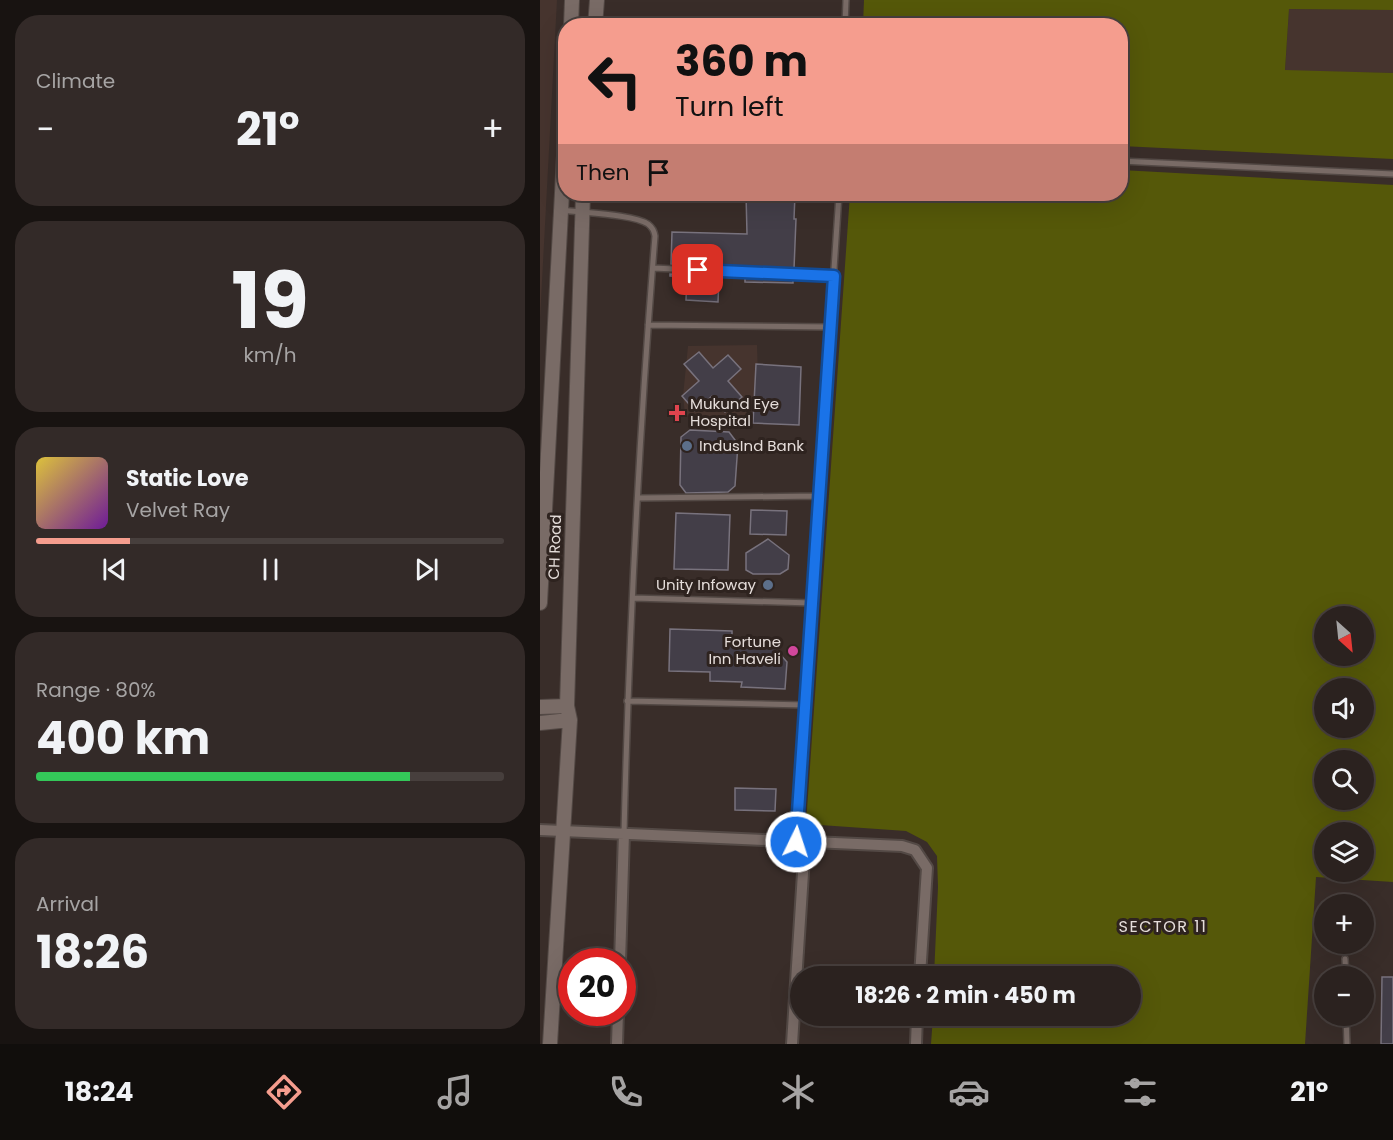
<!DOCTYPE html>
<html lang="en">
<head>
<meta charset="utf-8">
<style>
	:root { --surface:#2b221f; --page:#332a28; --text:#f1f3f6; --muted:#a6a4a4; --line:#473f3d; --accent:#f59d8e }
	body { margin:0; font-family:Poppins,sans-serif; background:var(--page); color:var(--text); height:100vh; display:flex; flex-direction:column; font-size:22px; white-space:nowrap }
	* { box-sizing:border-box; margin:0 }
	p { font-size:20px; color:var(--muted) }
	.icon { flex:none; width:33px; height:33px; fill:none; stroke:currentColor; stroke-width:2; stroke-linecap:round; stroke-linejoin:round }
	.map { position:relative; flex:1; overflow:hidden }
	.panel { display:flex; flex-direction:column; gap:15px; padding:15px; background:#181311; width:540px }
	.panel>* { flex:none }
	.top-card { position:absolute; left:18px; top:18px; width:570px; height:183px; border-radius:24px; box-shadow:0 6px 24px #0002,0 0 0 2px var(--line); background:#f59d8e; color:#111; overflow:hidden }
	.needle { width:39px; rotate:153deg }
	.controls { position:absolute; left:774px; top:606px; display:grid; gap:12px }
	.controls a { display:grid; place-items:center; width:60px; height:60px; border-radius:50%; background:var(--surface); box-shadow:0 6px 24px #0002,0 0 0 2px var(--line); font-size:30px }
	.speed { position:absolute; left:18px; top:948px; display:flex; gap:12px; font-size:30px; font-weight:700; text-align:center }
	.speed>* { display:grid; place-content:center; width:78px; height:78px; border-radius:50%; background:var(--surface); box-shadow:0 6px 24px #0002,0 0 0 2px var(--line); line-height:1 }
	.speed .limit { border:9px solid #d22; background:#fff; color:#111 }
	.pin { position:absolute; display:grid; place-items:center; width:51px; height:51px; color:#fff; margin:-26px; border-radius:12px; box-shadow:0 3px 9px #0006 }
	.me { position:absolute; width:66px; margin:-33px; rotate:4deg; stroke-linejoin:round; filter:drop-shadow(0 0 4px #0008) }
	.turn { display:flex; align-items:center; gap:21px; height:126px; padding:0 18px; font-size:27px }
	.turn .icon { width:78px; height:78px; stroke-width:2.5 }
	.turn b { display:block; font-size:42px; line-height:51px }
	.then { display:flex; align-items:center; height:57px; padding:0 18px; background:#0003; gap:12px; font-size:22px }
	.big { font-size:45px; font-weight:700; line-height:1.1 }
	.panel .card { flex:1; display:flex; flex-direction:column; justify-content:center; gap:9px; min-width:0; padding:0 21px; border-radius:24px; background:var(--page) }
	.panel .dial { align-items:center; gap:0 }
	.dial b { font-size:78px; line-height:1 }
	.song { display:flex; align-items:center; gap:18px }
	.cover { width:72px; height:72px; border-radius:9px; background:linear-gradient(135deg,hsl(50 70% 55%),hsl(280 70% 35%)) }
	.played { height:6px; border-radius:3px; background:linear-gradient(90deg,var(--accent) 20%,var(--line) 20%) }
	.keys { display:flex; justify-content:space-around; direction:ltr }
	.heat { display:flex; justify-content:space-between; align-items:center; font-size:33px; direction:ltr }
	.charge { height:9px; border-radius:4px; background:linear-gradient(90deg,#34c759 80%,var(--line) 0) }
	.trip { position:absolute; left:250px; top:966px; width:351px; height:60px; border-radius:30px; background:var(--surface); box-shadow:0 6px 24px #0002,0 0 0 2px var(--line); font-weight:700; line-height:60px; text-align:center }
	.tabs { display:flex; height:96px; justify-content:space-around; align-items:center; background:#110e0c; color:var(--muted) }
	.tabs .icon { width:42px; height:42px }
	.tabs .active { color:var(--accent) }
	.tabs b { font-size:27px; color:var(--text) }
	main { display:flex; flex:1; min-height:0 }
	.map>svg:first-child { display:block }
	.built { fill:#46342e }
	.green { fill:#555809; fill-rule:evenodd }
	.building { fill:#433e48; stroke:#78727d; stroke-width:1.5 }
	.lines { fill:none; stroke-linecap:round; stroke-linejoin:round }
	.service-casing { stroke:#534945; stroke-width:8 }
	.minor-casing { stroke:#534945; stroke-width:14 }
	.tertiary-casing { stroke:#534945; stroke-width:16 }
	.service { stroke:#796b66; stroke-width:5 }
	.minor { stroke:#796b66; stroke-width:10 }
	.tertiary { stroke:#796b66; stroke-width:14 }
	.route-casing { stroke:#114b97; stroke-width:15 }
	.route { stroke:#1a73e8; stroke-width:10 }
	.health-dot { fill:#e0444e; stroke:#2e231f; stroke-width:2 }
	.service-dot { fill:#5c6f8a; stroke:#2e231f; stroke-width:2 }
	.hotel-dot { fill:#d1479c; stroke:#2e231f; stroke-width:2 }
	.labels { text-anchor:middle; stroke-width:6; stroke-linejoin:round; paint-order:stroke }
	.poi-label { font-size:15px; fill:#e5ddda; stroke:#2e231f; text-anchor:start }
	.street-label { font-size:15px; fill:#e5ddda; stroke:#2e231f }
	.neighbourhood-label { font-size:16px; letter-spacing:1.5px; fill:#e5ddda; stroke:#2e231f }
</style>
</head>
<body>
<main>
<section class="panel">
<div class="card"><p>Climate</p>
<div class="heat"><a>−</a><b class="big">21°</b><a>+</a></div>
</div>
<div class="card dial"><b>19</b><p>km/h</p></div>
<div class="card">
<div class="song"><i class="cover"></i><div><b>Static Love</b><p>Velvet Ray</p></div></div>
<div class="played"></div>
<div class="keys"><svg class="icon" aria-label="previous" viewBox="0 0 24 24"><path d="M18 5L8 12l10 7zM5 5v14"/></svg><svg class="icon" aria-label="pause" viewBox="0 0 24 24"><path d="M8 5v14M16 5v14"/></svg><svg class="icon" aria-label="next" viewBox="0 0 24 24"><path d="M6 5l10 7-10 7zM19 5v14"/></svg></div>
</div>
<div class="card"><p>Range · 80%</p><b class="big">400 km</b><div class="charge"></div></div>
<div class="card"><p>Arrival</p><b class="big">18:26</b></div>
</section>
<div class="map">
<svg width="853" height="1044" viewBox="0 0 853 1044">
	<rect width="100%" height="100%" fill="#392d29"/>
	<path class="built" d="M0 0H17L0 319Z
		M749 9 853 10V73L745 71Z
		M217 345 218 378 214 397 209 411 196 424 166 427 145 414 143 396 148 346Z"/>
	<path class="green" d="M324 0H853V10L749 9 745 70 853 73V159L581 146 580 26 323 25Z
		M581 170 853 185V882L776 877 765 1044H391L393 1016H591V976H394L398 887 397 856 387 842 366 831 266 824 310 194H580ZM784 616H824V656H784ZM784 688H824V728H784ZM784 760H824V800H784ZM784 832H824V872H784Z"/>
	<path class="building" d="M206 194H255L254 219H256L254 269 131 264 132 232 207 234Z
		M130 274 253 279V283L205 282V278L179 277 178 302 146 300 147 276H130Z
		M159 352 173 368 188 355 201 369 188 381 202 397 185 412 172 396 155 411 142 396 159 381 144 364Z
		M216 364 261 367 259 425 213 423Z
		M150 430 189 432 198 444 195 486 188 492 146 493 140 485 141 437Z
		M211 510 247 511 246 535 210 534Z
		M136 513 190 515 188 570 134 569Z
		M228 539 249 555 248 569 240 574H213L206 570V553Z
		M130 629 192 631V642L231 644 247 662 245 689 201 687 202 682 170 681V672L129 671Z
		M195 788 236 789 235 811 195 810Z
		M842 977H853V1044H841Z"/>
	<g class="lines">
		<g class="service-casing">
			<path id="service" d="M305 26 306 0
				M580 161 853 174
				M22 210C42 213 93 214 108 224 113 228 114 231 115 236 99 435 89 634 84 833
				M113 268 294 276
				M108 325 291 327
				M99 498 279 496
				M93 598 272 603
				M87 701 265 705
				M256 841 299 194
				M805 959 806 976
				M806 1016 807 1044"/>
		</g>
		<g class="minor-casing">
			<path id="minor" d="M0 830 362 846 375 850 387 868 380 976
				M80 962 84 833
				M77 1044 78 1012
				M252 1044 265 842
				M376 1044 377 1016"/>
		</g>
		<g class="tertiary-casing">
			<path id="tertiary" d="M31 26 32 0
				M55 26 57 0
				M0 603 26 118
				M0 707 27 706
				M0 723 30 720
				M10 1044 30 720 27 706 43 194"/>
		</g>
		<use href="#service" class="service"/>
		<use href="#minor" class="minor"/>
		<use href="#tertiary" class="tertiary"/>
	</g>
	<g class="lines">
		<g class="route-casing">
			<path id="route" d="M158 270 294 276 256 842"/>
		</g>
		<use href="#route" class="route"/>
	</g>
	<path class="health-dot" d="M134 404h6v6h6v6h-6v6h-6v-6h-6v-6h6z"/>
	<g class="service-dot">
		<circle cx="147" cy="446" r="6"/>
		<circle cx="228" cy="585" r="6"/>
	</g>
	<circle class="hotel-dot" cx="253" cy="651" r="6"/>
	<g class="labels">
		<g class="poi-label">
			<text x="150" y="409">Mukund Eye<tspan x="150" dy="17">Hospital</tspan></text>
			<text x="159" y="451">IndusInd Bank</text>
			<text x="216" y="590" text-anchor="end">Unity Infoway</text>
			<text x="241" y="647" text-anchor="end">Fortune<tspan x="241" dy="17">Inn Haveli</tspan></text>
		</g>
		<g class="street-label">
			<text transform="translate(15 547) rotate(-88)" y="5">CH Road</text>
		</g>
		<g class="neighbourhood-label">
			<text x="623" y="932">SECTOR 11</text>
		</g>
	</g>
</svg>
<div class="controls">
<a><svg class="needle" viewBox="-14 -14 28 28"><path d="M0-13l5 13h-10z" fill="#e53935"/><path d="M0 13l5-13h-10z" fill="#a6a4a4"/></svg></a>
<a><svg class="icon" aria-label="sound" viewBox="0 0 24 24"><path d="M4 9h4l5-4v14l-5-4H4zM17 9q2 3 0 6"/></svg></a>
<a><svg class="icon" aria-label="search" viewBox="0 0 24 24"><circle cx="10" cy="10" r="6"/><path d="M15 15l6 6"/></svg></a>
<a><svg class="icon" aria-label="layers" viewBox="0 0 24 24"><path d="M12 4l9 5-9 5-9-5zM3 14l9 5 9-5"/></svg></a>
<a>+</a>
<a>−</a>
</div>
<div class="speed"><div class="limit">20</div></div>
<div class="pin" style="left:158px;top:270px;background:#d93025"><svg class="icon" aria-label="arrive" viewBox="0 0 24 24"><path d="M6 21V4h12l-3 4 3 4H6"/></svg></div>
<svg class="me" style="left:256px;top:842px" viewBox="-20 -20 40 40"><circle r="17" fill="#1a73e8" stroke="#fff" stroke-width="3"/><path d="M0-11L8 9 0 5-8 9z" fill="#fff"/></svg>
<div class="trip">18:26 · 2 min · 450 m</div>
<div class="top-card">
<div class="turn"><svg class="icon" aria-label="left" viewBox="0 0 24 24"><path d="M17 20v-9H6M10 6l-5 5 5 5"/></svg><div><b>360 m</b>Turn left</div></div>
<div class="then">Then<svg class="icon" aria-label="arrive" viewBox="0 0 24 24"><path d="M6 21V4h12l-3 4 3 4H6"/></svg></div>
</div>
</div>
</main>
<nav class="tabs">
<b>18:24</b>
<svg class="icon active" aria-label="directions" viewBox="0 0 24 24"><path d="M12 3l9 9-9 9-9-9zM9 14v-3h6M13 9l2 2-2 2"/></svg>
<svg class="icon" aria-label="music" viewBox="0 0 24 24"><path d="M9 18V5l10-2v13"/><circle cx="6" cy="18" r="3"/><circle cx="16" cy="16" r="3"/></svg>
<svg class="icon" aria-label="phone" viewBox="0 0 24 24"><path d="M5 4h4l2 5-3 2q2 4 5 5l2-3 5 2v4C11 20 4 13 5 4z"/></svg>
<svg class="icon" aria-label="climate" viewBox="0 0 24 24"><path d="M12 3v18M4 7l16 10M4 17L20 7"/></svg>
<svg class="icon" aria-label="car" viewBox="0 0 24 24"><path d="M5 17H2v-5l4-1 3-4h7l3 4 3 1v5h-3M9 17h6M6 11h13"/><circle cx="7" cy="17" r="2"/><circle cx="17" cy="17" r="2"/></svg>
<svg class="icon" aria-label="filters" viewBox="0 0 24 24"><path d="M4 7h16M4 17h16"/><circle cx="9" cy="7" r="2"/><circle cx="15" cy="17" r="2"/></svg>
<b>21°</b>
</nav>
</body>
</html>
